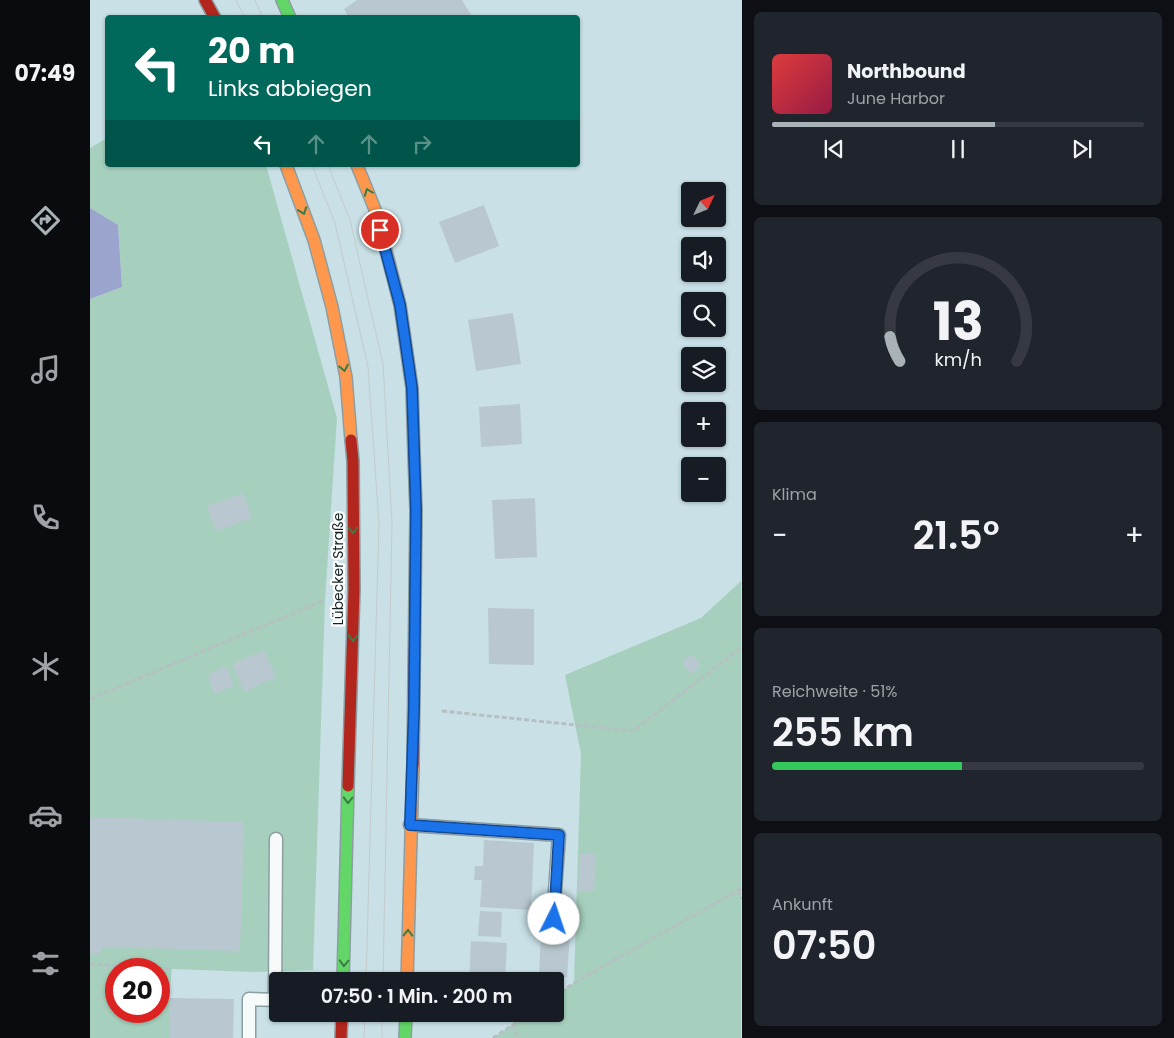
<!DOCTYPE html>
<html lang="de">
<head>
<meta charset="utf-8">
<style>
	:root { --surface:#171b24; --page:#20242c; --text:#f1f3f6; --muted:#9ea1a6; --line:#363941; --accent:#a9b3b7 }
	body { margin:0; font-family:Poppins,sans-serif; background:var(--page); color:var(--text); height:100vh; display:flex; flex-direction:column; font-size:19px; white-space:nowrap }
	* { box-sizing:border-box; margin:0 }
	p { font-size:16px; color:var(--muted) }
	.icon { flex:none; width:28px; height:28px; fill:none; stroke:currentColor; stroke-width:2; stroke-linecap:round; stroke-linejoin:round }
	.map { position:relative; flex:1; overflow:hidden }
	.drawer { display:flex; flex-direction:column; gap:12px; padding:12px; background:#0d0f14; width:432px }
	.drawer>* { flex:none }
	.top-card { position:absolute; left:15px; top:15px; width:475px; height:152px; border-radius:5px; box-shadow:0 1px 4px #0004; background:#00695c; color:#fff; overflow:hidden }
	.needle { width:32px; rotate:47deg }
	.tools { position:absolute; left:591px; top:182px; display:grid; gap:10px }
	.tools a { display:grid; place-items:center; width:45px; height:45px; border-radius:5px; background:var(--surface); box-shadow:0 1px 4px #0004; font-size:25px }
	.speed { position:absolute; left:15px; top:958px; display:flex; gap:10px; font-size:25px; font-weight:700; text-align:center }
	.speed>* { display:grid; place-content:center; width:65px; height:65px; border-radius:50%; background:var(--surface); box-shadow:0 1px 4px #0004; line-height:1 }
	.speed .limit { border:8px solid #d22; background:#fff; color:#111 }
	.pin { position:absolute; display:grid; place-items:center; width:42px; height:42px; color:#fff; margin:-21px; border:2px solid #fff; border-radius:50%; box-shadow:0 1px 5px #0007 }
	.me { position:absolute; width:55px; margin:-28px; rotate:4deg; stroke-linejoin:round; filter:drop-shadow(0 0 4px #0008) }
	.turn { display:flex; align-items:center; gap:18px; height:105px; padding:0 20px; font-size:22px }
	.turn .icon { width:65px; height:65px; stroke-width:2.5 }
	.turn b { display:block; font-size:35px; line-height:42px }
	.lanes { display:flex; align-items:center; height:48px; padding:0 20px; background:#0003; justify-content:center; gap:25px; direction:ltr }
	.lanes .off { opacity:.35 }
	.big { font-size:38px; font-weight:600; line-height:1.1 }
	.drawer .tile { flex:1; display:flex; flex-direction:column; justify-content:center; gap:8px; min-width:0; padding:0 18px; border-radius:8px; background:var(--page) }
	.drawer .dial { align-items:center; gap:0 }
	.dial svg { height:130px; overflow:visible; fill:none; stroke:var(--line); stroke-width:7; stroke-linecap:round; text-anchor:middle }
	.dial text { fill:var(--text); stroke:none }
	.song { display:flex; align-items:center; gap:15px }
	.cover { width:60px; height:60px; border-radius:8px; background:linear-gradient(135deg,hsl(0 70% 55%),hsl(340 70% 35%)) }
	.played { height:5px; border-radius:2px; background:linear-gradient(90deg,var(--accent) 60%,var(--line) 60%) }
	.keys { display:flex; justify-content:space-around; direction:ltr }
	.heat { display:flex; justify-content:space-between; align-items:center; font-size:28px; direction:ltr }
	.charge { height:8px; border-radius:4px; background:linear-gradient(90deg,#34c759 51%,var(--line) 0) }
	.trip { position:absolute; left:179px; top:972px; width:295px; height:50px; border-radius:5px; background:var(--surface); box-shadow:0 1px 4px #0004; font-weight:600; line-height:50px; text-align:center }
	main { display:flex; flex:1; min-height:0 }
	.dock { display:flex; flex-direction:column; width:90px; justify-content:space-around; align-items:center; background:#090b0e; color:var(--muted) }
	.dock .icon { width:35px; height:35px }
	.dock .active { color:var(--accent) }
	.dock b { font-size:22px; color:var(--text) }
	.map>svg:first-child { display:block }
	.green { fill:#a6d0bd; fill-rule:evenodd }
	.water { fill:#9aa4cd }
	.building { fill:#b9c8d0 }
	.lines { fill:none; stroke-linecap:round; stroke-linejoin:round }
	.lane-casing { stroke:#8c9ea2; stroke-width:15 }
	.fast-casing { stroke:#8c9ea2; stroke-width:14 }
	.slow-casing { stroke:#8c9ea2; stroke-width:14 }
	.jam-casing { stroke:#8c9ea2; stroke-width:14 }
	.path { stroke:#b6bfc1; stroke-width:3; stroke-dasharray:5 2.5; stroke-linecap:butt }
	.lane { stroke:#f7fafb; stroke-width:12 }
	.fast { stroke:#63d668; stroke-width:11 }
	.slow { stroke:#ff974d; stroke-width:11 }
	.jam { stroke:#b3261e; stroke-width:11 }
	.tram { stroke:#c4cbcc; stroke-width:1 }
	.oneway { stroke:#3a7c46 }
	.route-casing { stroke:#114b97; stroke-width:12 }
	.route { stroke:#1a73e8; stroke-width:9 }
	.labels { text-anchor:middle; stroke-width:4.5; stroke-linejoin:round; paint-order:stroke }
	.street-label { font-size:14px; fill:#102125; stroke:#fff }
</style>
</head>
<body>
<main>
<nav class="dock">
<b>07:49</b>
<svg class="icon active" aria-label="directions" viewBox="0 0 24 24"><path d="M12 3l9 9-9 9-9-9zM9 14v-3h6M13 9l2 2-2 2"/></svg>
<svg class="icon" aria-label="music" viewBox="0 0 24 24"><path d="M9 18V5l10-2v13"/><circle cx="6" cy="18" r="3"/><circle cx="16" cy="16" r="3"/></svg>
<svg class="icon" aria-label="phone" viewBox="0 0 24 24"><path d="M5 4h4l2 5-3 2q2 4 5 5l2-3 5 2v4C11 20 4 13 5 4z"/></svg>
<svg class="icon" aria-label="climate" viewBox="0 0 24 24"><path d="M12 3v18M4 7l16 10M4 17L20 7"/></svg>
<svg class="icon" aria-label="car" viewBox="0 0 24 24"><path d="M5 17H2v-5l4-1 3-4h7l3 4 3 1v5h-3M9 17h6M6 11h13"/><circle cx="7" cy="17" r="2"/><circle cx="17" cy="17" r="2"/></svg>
<svg class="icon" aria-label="filters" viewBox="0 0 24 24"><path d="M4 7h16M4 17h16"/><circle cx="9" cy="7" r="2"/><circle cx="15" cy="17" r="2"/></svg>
</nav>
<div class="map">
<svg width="652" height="1038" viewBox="0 0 652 1038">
	<rect width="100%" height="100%" fill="#c8e0e6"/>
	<path class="green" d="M17 138 18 165H176L247 418 235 600 223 970 163 972 82 969 79 998V1038H0V299L32 287 28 225 0 208V148ZM26 969H69V1011H26Z
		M651 581V1038H403L439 1014H465V996L484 983 491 754 475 675 611 618Z"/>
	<path class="water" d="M0 208 28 225 32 287 0 299Z"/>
	<path class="building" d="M267 0H372L383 18H259L254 9Z
		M394 205 409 246 365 263 349 222Z
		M423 313 431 364 386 371 378 320Z
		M430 404 432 444 391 447 389 407Z
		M153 493 162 518 126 531 117 506Z
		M445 498 447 557 405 559 402 500Z
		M398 608 444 609V665L399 664Z
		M174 650 186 677 154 692 142 664Z
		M602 654 611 666 601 674 592 662Z
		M136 666 144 685 125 694 117 675Z
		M0 817 154 822 150 951 12 947 11 954 0 953Z
		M394 840 444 843 441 910 390 907 392 880H384L385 866H393Z
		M490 854H506L504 892 488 891Z
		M390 911 412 912 411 937 388 936Z
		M451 933 480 934 477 977 449 975Z
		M381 941 417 943 415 981H379Z
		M79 998 144 999 143 1038H79Z"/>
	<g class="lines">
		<g class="lane-casing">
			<path id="lane" d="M320 825 469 835 463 919
				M185 1000 186 839
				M159 1038V999L188 1000"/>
		</g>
		<g class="fast-casing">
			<path id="fast" d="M192 0 200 18
				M253 981 258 786
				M315 1038 316 1014"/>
		</g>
		<g class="slow-casing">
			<path id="slow" d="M196 165 224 240 242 307 256 377 261 440
				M267 165 286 212 310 305 322 388 324 454
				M317 981 323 766"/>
		</g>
		<g class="jam-casing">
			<path id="jam" d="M115 0 125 18
				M323 766 326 511 324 454
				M258 786 264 589 263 461 261 440
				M251 1038 252 1014"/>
		</g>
		<path class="path" d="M0 699 235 600
			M352 711 543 731 652 647
			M648 890 652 899
			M0 964 82 969
			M465 996 484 983 652 888
			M423 1025 428 1038
			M403 1038 439 1014"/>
		<use href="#lane" class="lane"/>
		<use href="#fast" class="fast"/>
		<use href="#slow" class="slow"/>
		<use href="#jam" class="jam"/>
		<path class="tram" d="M146 0 155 18
			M165 0 173 18
			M222 165 245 223 278 367 289 524 276 981
			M238 165 260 220 293 364 302 523 293 981
			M274 1038 275 1014
			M292 1038V1014"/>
	</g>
	<defs><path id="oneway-chevron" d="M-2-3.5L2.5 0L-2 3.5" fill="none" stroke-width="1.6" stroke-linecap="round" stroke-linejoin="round" transform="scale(1.25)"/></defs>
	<g class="oneway">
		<use href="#oneway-chevron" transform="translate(278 192) rotate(-111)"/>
		<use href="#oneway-chevron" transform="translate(213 211) rotate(70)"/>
		<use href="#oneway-chevron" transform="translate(254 368) rotate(79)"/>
		<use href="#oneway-chevron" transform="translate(263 530) rotate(90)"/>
		<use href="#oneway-chevron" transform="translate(263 638) rotate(92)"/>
		<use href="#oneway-chevron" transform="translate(258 800) rotate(91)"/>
		<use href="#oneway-chevron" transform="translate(318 933) rotate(-89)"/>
		<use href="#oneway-chevron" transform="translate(254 963) rotate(92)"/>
	</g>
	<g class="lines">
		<g class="route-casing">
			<path id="route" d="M290 230 310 305 322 388 326 511 324 708 320 825 469 835 464 919"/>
		</g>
		<use href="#route" class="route"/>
	</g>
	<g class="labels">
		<g class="street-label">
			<text transform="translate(248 569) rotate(-90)" y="5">Lübecker Straße</text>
		</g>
	</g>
</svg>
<div class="tools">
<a><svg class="needle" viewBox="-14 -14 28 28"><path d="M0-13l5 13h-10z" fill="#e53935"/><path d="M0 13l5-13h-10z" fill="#9ea1a6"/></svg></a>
<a><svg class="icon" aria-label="sound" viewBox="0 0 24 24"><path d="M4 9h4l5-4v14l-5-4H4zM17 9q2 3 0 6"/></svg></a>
<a><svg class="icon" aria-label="search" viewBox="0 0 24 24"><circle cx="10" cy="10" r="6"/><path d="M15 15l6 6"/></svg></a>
<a><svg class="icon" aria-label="layers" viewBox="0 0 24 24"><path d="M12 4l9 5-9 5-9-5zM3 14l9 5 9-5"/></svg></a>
<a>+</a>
<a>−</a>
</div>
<div class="speed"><div class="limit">20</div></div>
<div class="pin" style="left:290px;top:230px;background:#d93025"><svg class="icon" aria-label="arrive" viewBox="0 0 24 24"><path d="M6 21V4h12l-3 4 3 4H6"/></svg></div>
<svg class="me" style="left:464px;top:919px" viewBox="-20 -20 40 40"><circle r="19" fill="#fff"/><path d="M0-13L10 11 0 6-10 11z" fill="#1a73e8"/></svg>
<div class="trip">07:50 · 1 Min. · 200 m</div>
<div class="top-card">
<div class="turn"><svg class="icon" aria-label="left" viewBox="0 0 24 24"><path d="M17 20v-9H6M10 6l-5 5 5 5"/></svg><div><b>20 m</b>Links abbiegen</div></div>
<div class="lanes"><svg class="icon" aria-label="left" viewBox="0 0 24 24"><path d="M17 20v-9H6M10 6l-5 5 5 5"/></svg><svg class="icon off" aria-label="ahead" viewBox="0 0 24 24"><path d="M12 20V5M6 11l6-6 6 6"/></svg><svg class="icon off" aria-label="ahead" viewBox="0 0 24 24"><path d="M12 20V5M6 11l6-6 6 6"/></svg><svg class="icon off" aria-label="right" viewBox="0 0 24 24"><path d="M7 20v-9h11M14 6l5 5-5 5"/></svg></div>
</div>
</div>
<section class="drawer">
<div class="tile">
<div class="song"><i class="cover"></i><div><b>Northbound</b><p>June Harbor</p></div></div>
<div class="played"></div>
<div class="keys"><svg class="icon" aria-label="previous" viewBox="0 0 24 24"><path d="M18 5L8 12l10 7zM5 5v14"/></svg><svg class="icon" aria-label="pause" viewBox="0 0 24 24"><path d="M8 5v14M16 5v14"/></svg><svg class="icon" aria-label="next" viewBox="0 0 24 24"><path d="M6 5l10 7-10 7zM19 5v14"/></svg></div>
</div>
<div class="tile dial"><svg viewBox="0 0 100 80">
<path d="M14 69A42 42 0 1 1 86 69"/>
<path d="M14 69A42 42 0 0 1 8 54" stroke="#a9b3b7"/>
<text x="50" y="56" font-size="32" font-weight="700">13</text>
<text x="50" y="72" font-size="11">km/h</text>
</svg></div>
<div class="tile"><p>Klima</p>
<div class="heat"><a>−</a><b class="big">21.5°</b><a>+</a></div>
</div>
<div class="tile"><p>Reichweite · 51%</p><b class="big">255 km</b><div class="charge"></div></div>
<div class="tile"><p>Ankunft</p><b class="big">07:50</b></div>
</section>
</main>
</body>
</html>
